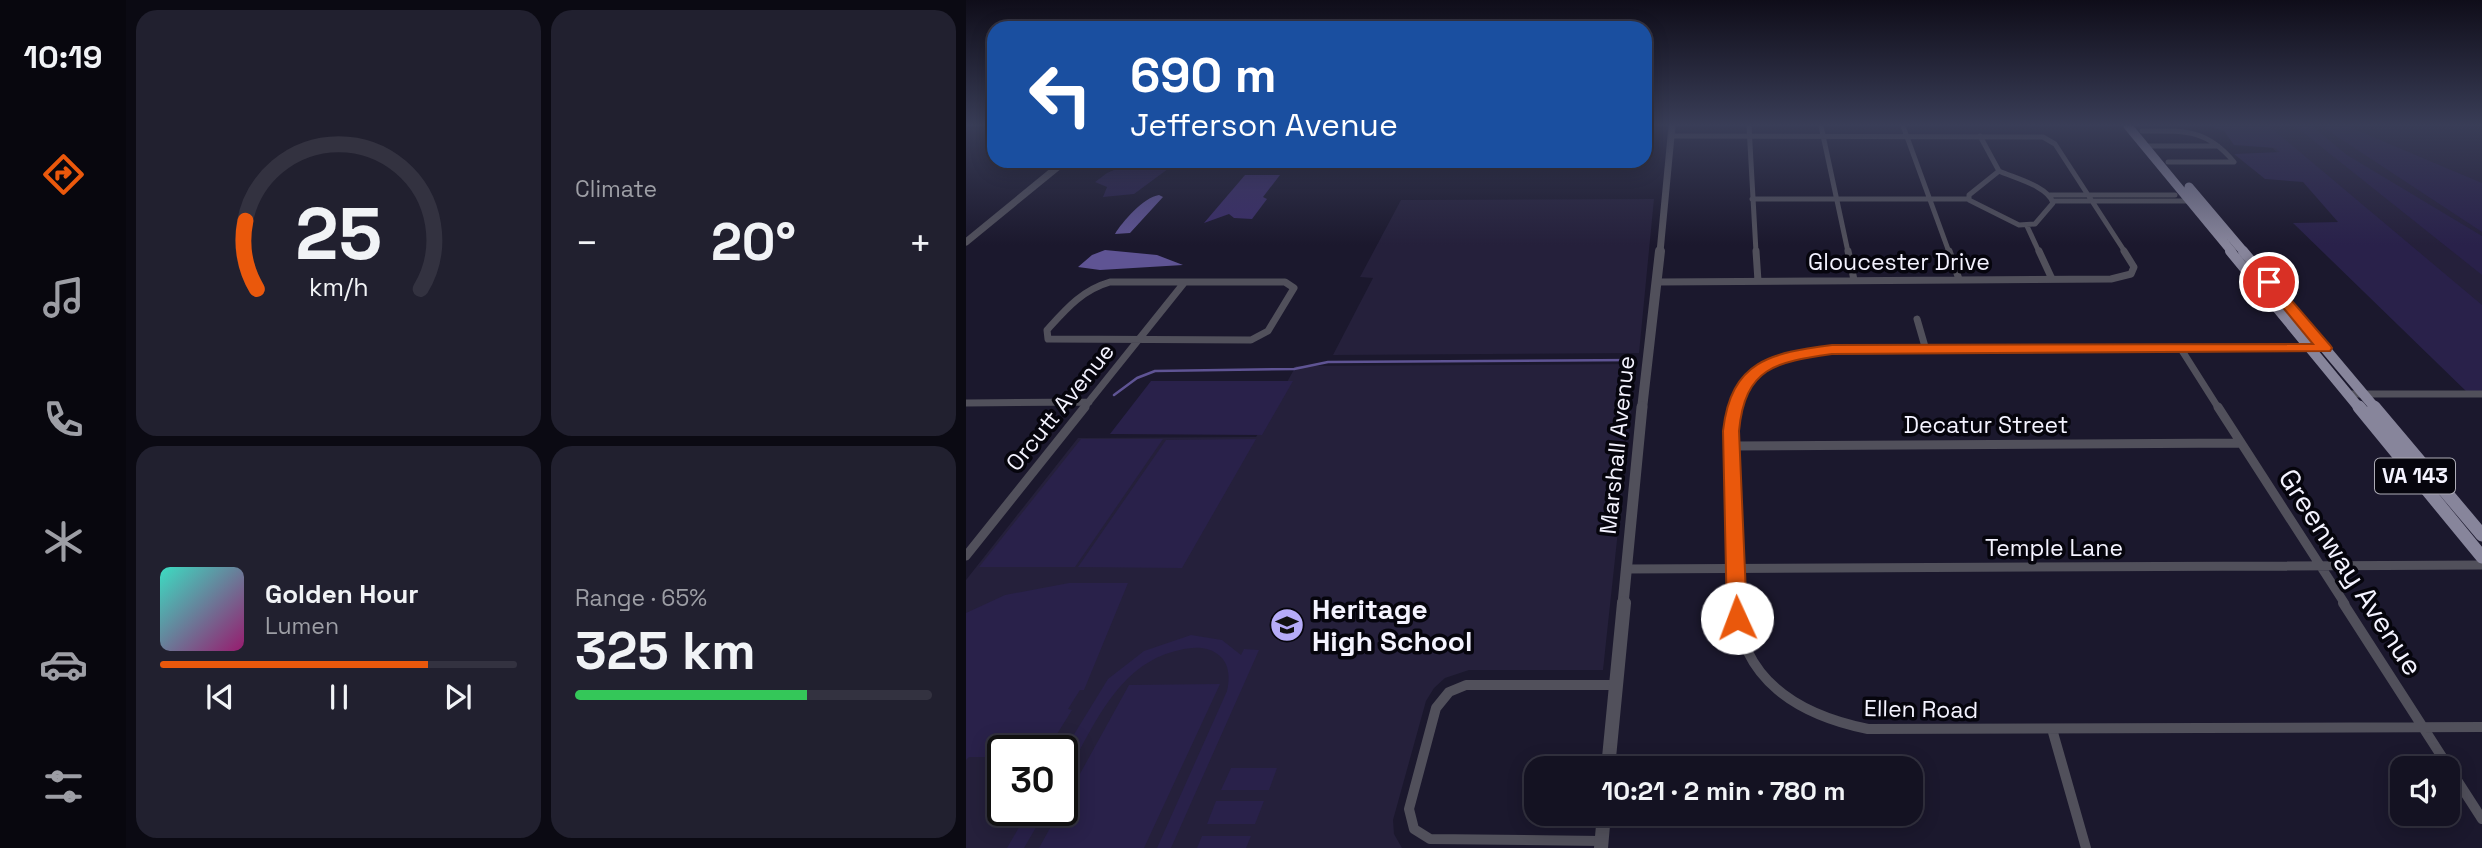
<!DOCTYPE html>
<html lang="en">
<head>
<meta charset="utf-8">
<style>
	:root { --surface:#141222; --page:#21202f; --text:#f1f3f6; --muted:#9d9ea5; --line:#333240; --accent:#ea580c }
	body { margin:0; font-family:"Space Grotesk",sans-serif; background:var(--page); color:var(--text); height:100vh; display:flex; flex-direction:column; font-size:26px; white-space:nowrap }
	* { box-sizing:border-box; margin:0 }
	p { font-size:23px; color:var(--muted) }
	.icon { flex:none; width:38px; height:38px; fill:none; stroke:currentColor; stroke-width:2; stroke-linecap:round; stroke-linejoin:round }
	.map { position:relative; flex:1; overflow:hidden }
	.panel { display:flex; flex-direction:column; gap:10px; padding:10px; background:#0b0a13; width:840px }
	.panel>* { flex:none }
	.banner { position:absolute; left:21px; top:21px; width:665px; height:147px; border-radius:21px; box-shadow:0 4px 18px #0003,0 0 0 2px var(--line); background:#1a4fa0; color:#fff; overflow:hidden }
	.fabs { position:absolute; left:1424px; top:756px; display:grid; gap:14px }
	.fabs a { display:grid; place-items:center; width:70px; height:70px; border-radius:14px; background:var(--surface); box-shadow:0 4px 18px #0003,0 0 0 2px var(--line); font-size:35px }
	.speed { position:absolute; left:21px; top:735px; display:flex; gap:14px; font-size:35px; font-weight:700; text-align:center }
	.speed>* { display:grid; place-content:center; width:91px; height:91px; border-radius:50%; background:var(--surface); box-shadow:0 4px 18px #0003,0 0 0 2px var(--line); line-height:1 }
	.speed .limit { border:4px solid #111; border-radius:10px; background:#fff; color:#111 }
	.pin { position:absolute; display:grid; place-items:center; width:60px; height:60px; color:#fff; margin:-30px; border:4px solid #fff; border-radius:50%; box-shadow:0 2px 7px #0007 }
	.me { position:absolute; width:77px; margin:-38px; rotate:358deg; stroke-linejoin:round; filter:drop-shadow(0 0 5px #0008) }
	.turn { display:flex; align-items:center; gap:24px; height:147px; padding:0 28px; font-size:32px }
	.turn .icon { width:91px; height:91px; stroke-width:2.5 }
	.turn b { display:block; font-size:49px; line-height:60px }
	.big { font-size:52px; font-weight:600; line-height:1.1 }
	.panel .widget { flex:1; display:flex; flex-direction:column; justify-content:center; gap:10px; min-width:0; padding:0 24px; border-radius:21px; background:var(--page) }
	.panel .dial { align-items:center; gap:0 }
	.dial svg { height:182px; overflow:visible; fill:none; stroke:var(--line); stroke-width:7; stroke-linecap:round; text-anchor:middle }
	.dial text { fill:var(--text); stroke:none }
	.song { display:flex; align-items:center; gap:21px }
	.cover { width:84px; height:84px; border-radius:10px; background:linear-gradient(135deg,hsl(170 70% 55%),hsl(320 70% 35%)) }
	.played { height:7px; border-radius:4px; background:linear-gradient(90deg,var(--accent) 75%,var(--line) 75%) }
	.keys { display:flex; justify-content:space-around; direction:ltr }
	.heat { display:flex; justify-content:space-between; align-items:center; font-size:38px; direction:ltr }
	.charge { height:10px; border-radius:5px; background:linear-gradient(90deg,#34c759 65%,var(--line) 0) }
	.panel .tiles { flex:1; display:grid; gap:10px; grid-template-columns:repeat(2,1fr) }
	.trip { position:absolute; left:558px; top:756px; width:399px; height:70px; border-radius:21px; background:var(--surface); box-shadow:0 4px 18px #0003,0 0 0 2px var(--line); font-weight:600; line-height:70px; text-align:center }
	main { display:flex; flex:1; min-height:0 }
	.menu { display:flex; flex-direction:column; width:126px; justify-content:space-around; align-items:center; background:#08070e; color:var(--muted) }
	.menu .icon { width:49px; height:49px }
	.menu .selected { color:var(--accent) }
	.menu b { font-size:32px; color:var(--text) }
	.map>svg:first-child { display:block }
	.built { fill:#25203b; fill-rule:evenodd }
	.green { fill:#29214a }
	.water { fill:#5f5494 }
	.lines { fill:none; stroke-linecap:round; stroke-linejoin:round }
	.stream { stroke:#5f5494; stroke-width:2.5 }
	.building { fill:#3b2d6a }
	.minor-far3 { stroke:#51505b; stroke-width:5 }
	.minor-far2 { stroke:#51505b; stroke-width:7 }
	.minor-far1 { stroke:#51505b; stroke-width:9 }
	.minor { stroke:#51505b; stroke-width:10 }
	.tertiary-far3 { stroke:#51505b; stroke-width:7 }
	.tertiary-far2 { stroke:#51505b; stroke-width:10 }
	.tertiary-far1 { stroke:#51505b; stroke-width:11 }
	.tertiary { stroke:#51505b; stroke-width:14 }
	.primary-far2 { stroke:#87859b; stroke-width:9 }
	.primary-far1 { stroke:#87859b; stroke-width:10 }
	.primary { stroke:#87859b; stroke-width:13 }
	.route { fill:#ea580c; stroke:#983908; stroke-width:2 }
	.labels { text-anchor:middle; stroke-width:7; stroke-linejoin:round; paint-order:stroke }
	.shield { fill:#06050d; stroke:#adacb6; stroke-width:2 }
	.shield-label { font-size:21px; font-weight:bold; fill:#f4f3ff }
	.street-label { font-size:23px; fill:#f4f3ff; stroke:#06050d }
	.near-street-label { font-size:28px; fill:#f4f3ff; stroke:#06050d }
	.near-poi-label { font-size:28px; font-weight:bold; fill:#f4f3ff; stroke:#06050d; text-anchor:start }
</style>
</head>
<body>
<main>
<nav class="menu">
<b>10:19</b>
<svg class="icon selected" aria-label="directions" viewBox="0 0 24 24"><path d="M12 3l9 9-9 9-9-9zM9 14v-3h6M13 9l2 2-2 2"/></svg>
<svg class="icon" aria-label="music" viewBox="0 0 24 24"><path d="M9 18V5l10-2v13"/><circle cx="6" cy="18" r="3"/><circle cx="16" cy="16" r="3"/></svg>
<svg class="icon" aria-label="phone" viewBox="0 0 24 24"><path d="M5 4h4l2 5-3 2q2 4 5 5l2-3 5 2v4C11 20 4 13 5 4z"/></svg>
<svg class="icon" aria-label="climate" viewBox="0 0 24 24"><path d="M12 3v18M4 7l16 10M4 17L20 7"/></svg>
<svg class="icon" aria-label="car" viewBox="0 0 24 24"><path d="M5 17H2v-5l4-1 3-4h7l3 4 3 1v5h-3M9 17h6M6 11h13"/><circle cx="7" cy="17" r="2"/><circle cx="17" cy="17" r="2"/></svg>
<svg class="icon" aria-label="filters" viewBox="0 0 24 24"><path d="M4 7h16M4 17h16"/><circle cx="9" cy="7" r="2"/><circle cx="15" cy="17" r="2"/></svg>
</nav>
<section class="panel">
<div class="tiles">
<div class="widget dial"><svg viewBox="0 0 100 80">
<path d="M14 69A42 42 0 1 1 86 69"/>
<path d="M14 69A42 42 0 0 1 9 39" stroke="#ea580c"/>
<text x="50" y="56" font-size="32" font-weight="700">25</text>
<text x="50" y="72" font-size="11">km/h</text>
</svg></div>
<div class="widget"><p>Climate</p>
<div class="heat"><a>−</a><b class="big">20°</b><a>+</a></div>
</div>
<div class="widget">
<div class="song"><i class="cover"></i><div><b>Golden Hour</b><p>Lumen</p></div></div>
<div class="played"></div>
<div class="keys"><svg class="icon" aria-label="previous" viewBox="0 0 24 24"><path d="M18 5L8 12l10 7zM5 5v14"/></svg><svg class="icon" aria-label="pause" viewBox="0 0 24 24"><path d="M8 5v14M16 5v14"/></svg><svg class="icon" aria-label="next" viewBox="0 0 24 24"><path d="M6 5l10 7-10 7zM19 5v14"/></svg></div>
</div>
<div class="widget"><p>Range · 65%</p><b class="big">325 km</b><div class="charge"></div></div>
</div>
</section>
<div class="map">
<svg width="1516" height="848" viewBox="0 0 1516 848">
	<rect width="100%" height="100%" fill="#1b182d"/>
	<path class="built" d="M1283 126H1516V315L1392 229Z
		M688 199 673 353 367 355 407 278 394 277 435 200Z
		M670 364 637 670H503L479 678 468 688 460 701 427 820 428 834 436 848H0V580L112 438 290 437 330 366ZM37 751H96V810H37Z"/>
	<path class="green" d="M1243 126H1303L1516 305V393L1503 394 1327 223 1372 222 1337 182 1299 179 1268 154 1314 152 1309 148 1268 145 1258 131Z
		M1329 126H1346L1381 155 1516 236V275Z
		M1355 126H1381L1516 183V232Z
		M169 161H452L210 163 168 194 137 197 141 187 129 182 141 173Z
		M185 381H327L296 435 144 434Z
		M115 439H197L109 567H13Z
		M290 439 216 568 112 567 200 440Z
		M103 583H162L118 690H114L102 709 106 710 83 747 77 751H37V762L21 761 23 757H3L0 760V613L39 595Z
		M225 635 256 640 275 655 278 649 293 650 205 848H191L261 691C264 677 264 662 250 653 240 646 225 647 214 650 150 663 126 731 96 783V754L142 679 178 651Z
		M254 684 178 848H73L163 685Z
		M265 768H311L303 790H255Z
		M250 801H298L289 824H241Z
		M63 810H80L58 848H41Z
		M236 836H285L280 848H231Z"/>
	<path class="water" d="M193 195 197 197 164 233 149 234C156 222 178 197 193 195Z
		M139 250 191 255 217 265 134 270 112 267 126 255Z"/>
	<g class="lines">
		<path class="stream" d="M148 395 171 378 189 371 328 369 362 362 670 360"/>
	</g>
	<path class="building" d="M279 175H314L297 197 301 199 286 219 268 218 263 214 238 223Z"/>
	<g class="lines">
		<path class="minor-far3" d="M783 126 790 252
			M855 126 882 252
			M937 126 983 252
			M1176 131C1217 131 1240 128 1268 162H1202
			M705 136 1077 137 1089 144 1159 252
			M1014 136 1033 171
			M1179 146H1252
			M1033 171C1048 178 1082 186 1087 203L1069 224 1053 225 1003 200V195Z
			M1084 195H1209
			M786 199H1003
			M1087 201H1227
			M1061 226 1073 252"/>
		<path class="minor-far2" d="M790 251 792 281
			M882 251 888 280
			M983 251 993 279
			M1073 251 1086 279
			M144 282H319L328 288 302 331 285 340 82 339 81 330C100 309 116 290 144 282Z
			M692 282 1145 279 1165 274 1168 267 1158 251
			M951 319 960 350
			M1215 349 1253 409
			M1382 394H1516
			M0 403 123 402
			M117 409 218 283
			M767 409C775 367 816 355 853 351L1346 348"/>
		<path class="minor-far1" d="M768 407 765 431 770 604
			M1252 407 1379 604
			M766 446 1275 443
			M0 556 119 407
			M661 569 1516 565"/>
		<path class="minor" d="M770 603C774 680 833 715 902 729L1516 727
			M1377 603 1516 819
			M1086 729 1120 848
			M635 841 464 839 448 829 443 809 470 708 483 692 500 685H650"/>
		<path class="tertiary-far3" d="M0 242 99 161
			M694 252 706 126"/>
		<path class="tertiary-far2" d="M676 409 694 251"/>
		<path class="tertiary-far1" d="M657 604 676 407"/>
		<path class="tertiary" d="M642 768 658 603
			M635 848 638 814"/>
		<path class="primary-far2" d="M1162 126 1266 252
			M1223 187 1278 252"/>
		<path class="primary-far1" d="M1264 251 1394 409
			M1277 251 1410 409"/>
		<path class="primary" d="M1393 407 1516 557
			M1408 407 1516 535"/>
	</g>
	<linearGradient id="sky" x2="0" y2="1"><stop stop-color="#0f0d19"/><stop offset="0.51" stop-color="#393d57"/><stop offset="1" stop-color="#393d57" stop-opacity="0"/></linearGradient>
	<rect width="1516" height="245" fill="url(#sky)"/>
	<path class="route" d="M1303 278 1307 279 1364 345 1366 348 1364 351 866 354C810 362 779 367 773 431L781 618 778 624 771 627 764 624 761 618 757 431C765 360 805 353 866 345L1347 344 1296 282Z"/>
	<defs>
		<g id="school-disc" transform="scale(1.75)"><circle r="9.5" fill="#b6acf8" stroke="#06050d"/><path d="M0-5L7-2L0 1L-7-2ZM-4 1L0 2.5L4 1V4Q0 6-4 4Z" fill="#111"/></g>
	</defs>
	<g fill-rule="evenodd">
		<use href="#school-disc" x="321" y="625"/>
	</g>
	<g class="labels">
		<rect class="shield" x="1409" y="458.5" width="80" height="35" rx="5"/>
		<g class="shield-label">
			<text x="1449" y="483">VA 143</text>
		</g>
		<g class="street-label">
			<text x="933" y="270">Gloucester Drive</text>
			<text transform="translate(94 407) rotate(-51)" y="8">Orcutt Avenue</text>
			<text x="1020" y="433">Decatur Street</text>
			<text transform="translate(651 445) rotate(-84)" y="8">Marshall Avenue</text>
			<text x="1088" y="556">Temple Lane</text>
			<text transform="translate(955 709) rotate(1)" y="8">Ellen Road</text>
		</g>
		<g class="near-street-label">
			<text transform="translate(1385 572) rotate(57)" y="10">Greenway Avenue</text>
		</g>
		<g class="near-poi-label">
			<text x="346" y="619">Heritage<tspan x="346" dy="32">High School</tspan></text>
		</g>
	</g>
</svg>
<div class="fabs">
<a><svg class="icon" aria-label="sound" viewBox="0 0 24 24"><path d="M4 9h4l5-4v14l-5-4H4zM17 9q2 3 0 6"/></svg></a>
</div>
<div class="speed"><div class="limit">30</div></div>
<div class="pin" style="left:1303px;top:282px;background:#d93025"><svg class="icon" aria-label="arrive" viewBox="0 0 24 24"><path d="M6 21V4h12l-3 4 3 4H6"/></svg></div>
<svg class="me" style="left:771px;top:618px" viewBox="-20 -20 40 40"><circle r="19" fill="#fff"/><path d="M0-13L10 11 0 6-10 11z" fill="#ea580c"/></svg>
<div class="trip">10:21 · 2 min · 780 m</div>
<div class="banner">
<div class="turn"><svg class="icon" aria-label="left" viewBox="0 0 24 24"><path d="M17 20v-9H6M10 6l-5 5 5 5"/></svg><div><b>690 m</b>Jefferson Avenue</div></div>
</div>
</div>
</main>
</body>
</html>
